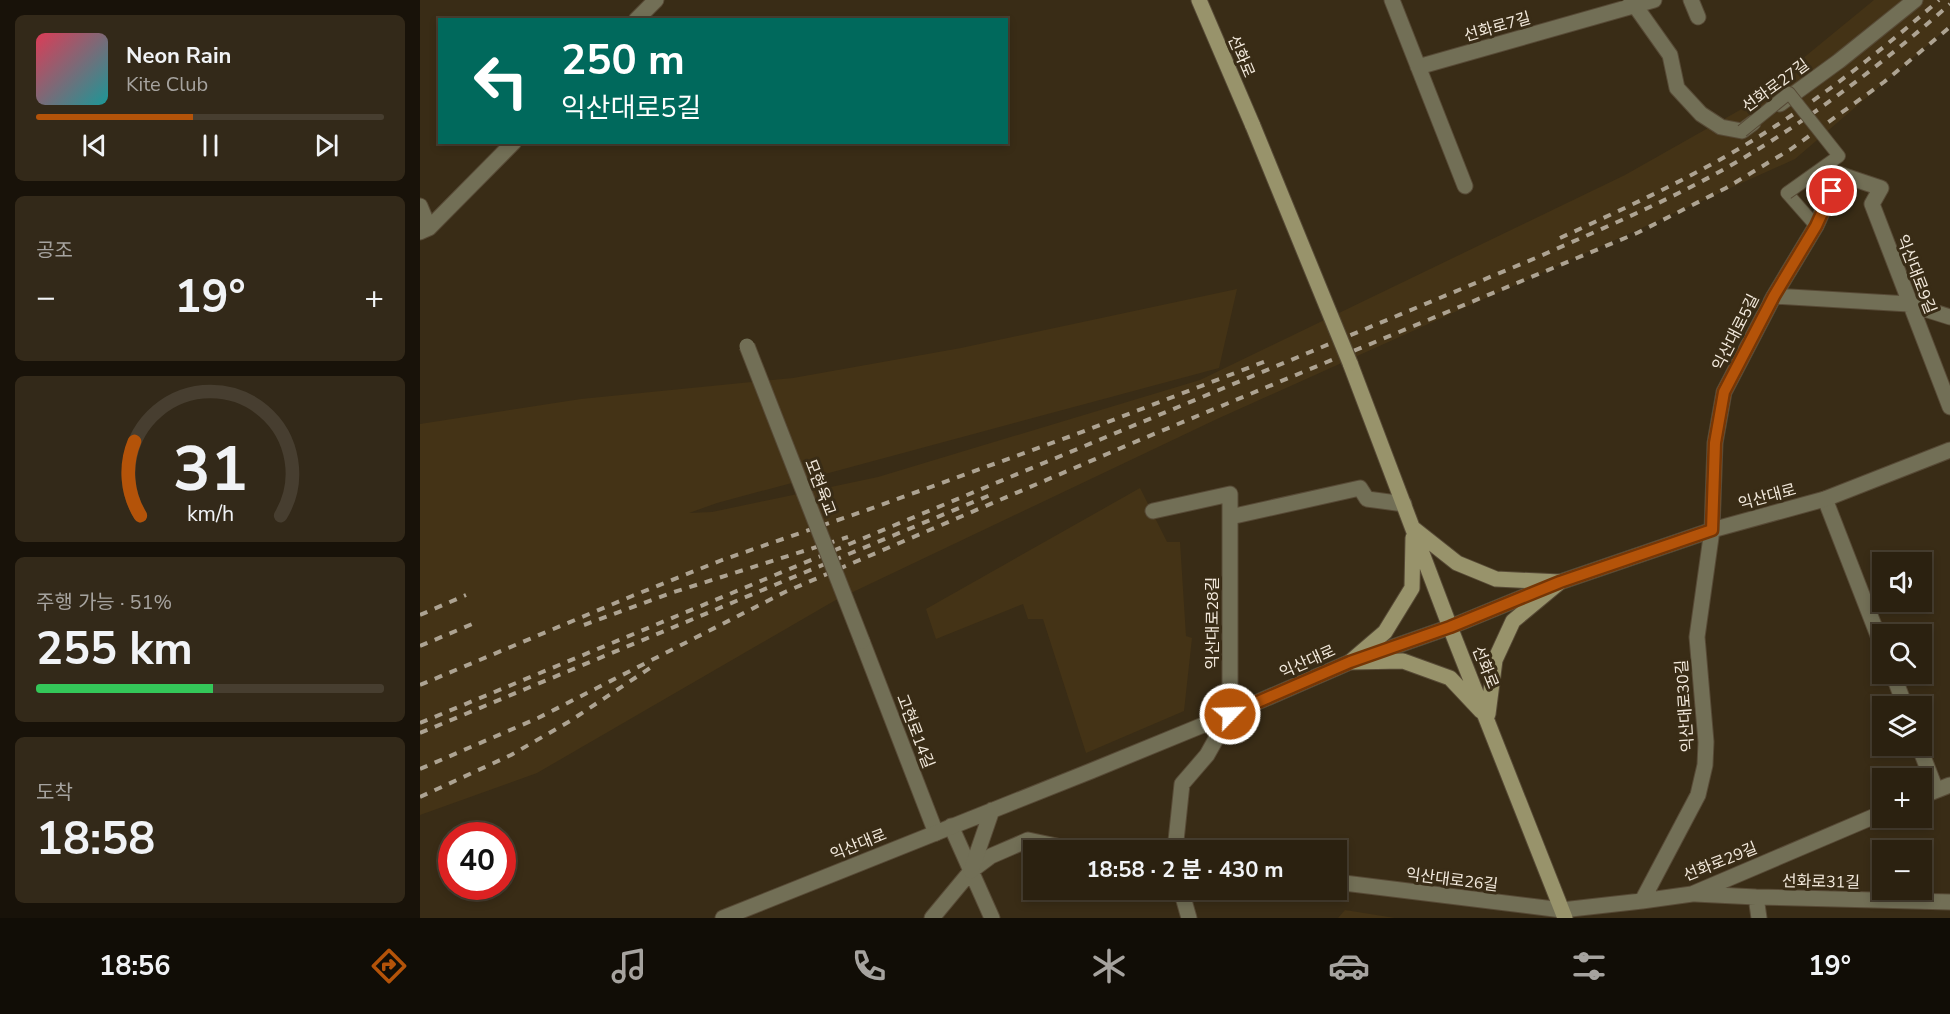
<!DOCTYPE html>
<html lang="ko">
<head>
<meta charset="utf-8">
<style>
	:root { --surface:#2b2110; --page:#332919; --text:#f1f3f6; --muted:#a6a39f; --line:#473e30; --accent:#b45309 }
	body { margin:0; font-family:"Nunito Sans","Noto Sans KR",sans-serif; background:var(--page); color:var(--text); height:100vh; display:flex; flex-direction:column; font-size:22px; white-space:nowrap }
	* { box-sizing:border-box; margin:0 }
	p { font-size:20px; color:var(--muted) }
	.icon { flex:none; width:33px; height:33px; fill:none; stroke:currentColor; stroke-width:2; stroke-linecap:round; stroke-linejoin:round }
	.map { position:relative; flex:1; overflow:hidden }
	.side { display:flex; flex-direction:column; gap:15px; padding:15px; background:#181209; width:420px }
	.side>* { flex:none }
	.banner { position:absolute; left:18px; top:18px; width:570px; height:126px; border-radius:0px; box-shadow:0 3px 9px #0003,0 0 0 2px var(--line); background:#00695c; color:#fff; overflow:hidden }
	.tools { position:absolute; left:1452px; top:552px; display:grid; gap:12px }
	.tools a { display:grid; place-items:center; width:60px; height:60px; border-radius:0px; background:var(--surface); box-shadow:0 3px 9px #0003,0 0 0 2px var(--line); font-size:30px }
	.speed { position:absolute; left:18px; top:822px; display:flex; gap:12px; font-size:30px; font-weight:700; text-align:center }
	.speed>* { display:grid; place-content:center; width:78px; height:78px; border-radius:50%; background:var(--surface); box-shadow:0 3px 9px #0003,0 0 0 2px var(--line); line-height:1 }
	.speed .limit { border:9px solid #d22; background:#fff; color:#111 }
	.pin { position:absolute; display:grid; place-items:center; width:51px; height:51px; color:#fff; margin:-26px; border:3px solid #fff; border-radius:50%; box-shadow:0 2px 6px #0007 }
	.me { position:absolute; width:66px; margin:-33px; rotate:66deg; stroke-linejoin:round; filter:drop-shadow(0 0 4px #0008) }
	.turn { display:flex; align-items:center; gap:21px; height:126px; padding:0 24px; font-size:27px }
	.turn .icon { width:78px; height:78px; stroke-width:2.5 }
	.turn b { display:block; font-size:42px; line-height:51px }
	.big { font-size:45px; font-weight:700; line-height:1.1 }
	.side .widget { flex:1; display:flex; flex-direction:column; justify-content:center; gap:9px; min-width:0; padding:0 21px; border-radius:9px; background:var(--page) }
	.side .dial { align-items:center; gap:0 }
	.dial svg { height:156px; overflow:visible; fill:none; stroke:var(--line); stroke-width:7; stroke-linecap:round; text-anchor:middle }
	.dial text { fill:var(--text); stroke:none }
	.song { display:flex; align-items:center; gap:18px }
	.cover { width:72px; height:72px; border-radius:9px; background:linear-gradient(135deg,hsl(350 70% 55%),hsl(180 70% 35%)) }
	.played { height:6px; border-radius:3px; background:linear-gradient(90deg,var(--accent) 45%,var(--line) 45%) }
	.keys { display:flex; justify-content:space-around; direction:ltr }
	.heat { display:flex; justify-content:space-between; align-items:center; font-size:33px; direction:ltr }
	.charge { height:9px; border-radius:4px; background:linear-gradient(90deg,#34c759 51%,var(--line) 0) }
	.trip { position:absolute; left:603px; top:840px; width:324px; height:60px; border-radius:0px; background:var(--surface); box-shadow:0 3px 9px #0003,0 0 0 2px var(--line); font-weight:700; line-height:60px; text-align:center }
	.tab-bar { display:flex; height:96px; justify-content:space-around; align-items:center; background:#110d06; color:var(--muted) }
	.tab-bar .icon { width:42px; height:42px }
	.tab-bar .on { color:var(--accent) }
	.tab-bar b { font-size:27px; color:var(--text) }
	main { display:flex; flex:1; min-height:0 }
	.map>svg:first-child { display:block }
	.built { fill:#443316 }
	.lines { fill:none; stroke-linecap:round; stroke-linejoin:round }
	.pedestrian-casing { stroke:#574a36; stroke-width:14 }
	.minor-casing { stroke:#574a36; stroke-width:17 }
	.tertiary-casing { stroke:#574a36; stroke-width:17 }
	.secondary-casing { stroke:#574a36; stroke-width:17 }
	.pedestrian { stroke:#726f56; stroke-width:12 }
	.minor { stroke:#726f56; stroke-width:15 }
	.tertiary { stroke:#726f56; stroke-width:15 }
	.secondary { stroke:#98936b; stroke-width:15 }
	.rail { stroke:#ada392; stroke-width:4; stroke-dasharray:8 8; stroke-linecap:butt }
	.pedestrian-bridge-casing { stroke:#574a36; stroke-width:14; stroke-linecap:butt }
	.minor-bridge-casing { stroke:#574a36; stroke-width:17; stroke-linecap:butt }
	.secondary-bridge-casing { stroke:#574a36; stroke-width:17; stroke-linecap:butt }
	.pedestrian-bridge { stroke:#726f56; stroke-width:12 }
	.minor-bridge { stroke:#726f56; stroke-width:15 }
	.secondary-bridge { stroke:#98936b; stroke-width:15 }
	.route-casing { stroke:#753606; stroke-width:15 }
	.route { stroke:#b45309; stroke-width:10 }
	.labels { text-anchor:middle; stroke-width:6; stroke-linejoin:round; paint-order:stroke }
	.street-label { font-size:16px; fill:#f2e9dc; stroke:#392c16 }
</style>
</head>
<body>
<main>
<section class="side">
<div class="widget">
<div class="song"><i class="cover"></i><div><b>Neon Rain</b><p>Kite Club</p></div></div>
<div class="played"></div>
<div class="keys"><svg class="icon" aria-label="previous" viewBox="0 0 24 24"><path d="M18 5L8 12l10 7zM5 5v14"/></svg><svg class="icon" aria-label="pause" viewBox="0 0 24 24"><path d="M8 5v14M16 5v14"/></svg><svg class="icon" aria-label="next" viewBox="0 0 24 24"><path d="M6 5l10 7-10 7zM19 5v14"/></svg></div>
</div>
<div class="widget"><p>공조</p>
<div class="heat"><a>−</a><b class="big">19°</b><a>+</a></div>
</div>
<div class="widget dial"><svg viewBox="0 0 100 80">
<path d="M14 69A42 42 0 1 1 86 69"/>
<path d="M14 69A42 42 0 0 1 11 31" stroke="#b45309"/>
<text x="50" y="56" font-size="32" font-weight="700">31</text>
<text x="50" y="72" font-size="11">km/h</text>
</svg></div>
<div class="widget"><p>주행 가능 · 51%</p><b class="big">255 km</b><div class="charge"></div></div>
<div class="widget"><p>도착</p><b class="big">18:58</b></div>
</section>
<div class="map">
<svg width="1530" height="918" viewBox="0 0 1530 918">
	<rect width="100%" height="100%" fill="#392c16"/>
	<path class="built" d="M1454 0H1530V26L1375 159 797 419 414 601 117 773 0 815V424L161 399 373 378 541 348 817 289 799 368 297 503 269 513 292 512 458 477 780 380 1205 175 1320 110Z
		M720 488 747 542H760L766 636 772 638 764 711 666 753 623 619H608L603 604 516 639 506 609Z
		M925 910 975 918H918Z"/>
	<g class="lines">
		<g class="pedestrian-casing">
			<path id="pedestrian" d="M1367 193 1396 226"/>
		</g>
		<g class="minor-casing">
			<path id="minor" d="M972 0 1045 186
				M1211 0 1250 55 1257 88 1281 114 1301 127 1322 131 1333 123
				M1271 0 1278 17
				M216 20 236 0
				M998 67 1234 0
				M1360 104 1419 61 1495 0
				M0 206 9 228
				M0 232 9 228 94 142
				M1354 296 1489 304 1530 317
				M1405 499 1462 646
				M733 511 810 494V714L787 755 762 784 755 850
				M810 517 940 488 947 499 984 504
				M442 641 516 833
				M1473 674 1485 706
				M1499 746 1516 790
				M1502 796 1530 785
				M531 826 572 918
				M916 882 1142 910 1222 901 1272 894 1462 813
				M761 890 769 918
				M1275 894 1336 897 1530 902
				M1336 897 1339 918
				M1222 901 1278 795 1285 765 1286 742 1277 637 1292 530 1295 443 1304 392 1354 296 1396 226 1419 174 1461 188 1452 204 1530 407
				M512 918 551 871 571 856 608 840 646 848 666 850"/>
		</g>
		<g class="tertiary-casing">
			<path id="tertiary" d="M551 871 572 810
				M303 918 671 771 810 714 930 662 1030 627 1140 582 1292 530 1405 499 1530 450"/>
		</g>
		<g class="secondary-casing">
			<path id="secondary" d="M779 0 833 126
				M930 363 1030 627 1145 918
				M994 529 1037 563 1076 579 1140 582
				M930 662 983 661 1030 678 1061 711
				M930 662 965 632 992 588 993 538
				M1068 714 1075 660 1093 621 1140 582"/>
		</g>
		<use href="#pedestrian" class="pedestrian"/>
		<use href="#minor" class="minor"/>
		<use href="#tertiary" class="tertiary"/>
		<use href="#secondary" class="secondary"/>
		<path class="rail" d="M1140 238C1214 204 1289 170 1357 125 1414 88 1468 45 1519 0
			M0 615 46 595
			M164 625 254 592 428 537
			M0 646 57 622
			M0 685 212 596 302 560 447 510 654 435 846 361
			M0 723 1118 257C1179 230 1241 204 1299 172 1382 126 1459 67 1530 4
			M0 733 575 493
			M0 769 118 718 365 592 722 439 1217 233 1306 188 1371 149 1464 82 1530 27
			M0 797 91 755 150 721 230 668"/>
		<g class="pedestrian-bridge-casing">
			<path id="pedestrian-bridge" d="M1322 131 1369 93 1419 156 1367 193"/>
		</g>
		<g class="minor-bridge-casing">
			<path id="minor-bridge" d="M327 346 442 641"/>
		</g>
		<g class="secondary-bridge-casing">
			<path id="secondary-bridge" d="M833 126 930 363"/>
		</g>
		<use href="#pedestrian-bridge" class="pedestrian-bridge"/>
		<use href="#minor-bridge" class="minor-bridge"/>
		<use href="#secondary-bridge" class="secondary-bridge"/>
	</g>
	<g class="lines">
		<g class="route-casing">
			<path id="route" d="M810 714 930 662 1030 627 1140 582 1292 530 1295 443 1304 392 1354 296 1396 226 1412 191"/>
		</g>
		<use href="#route" class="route"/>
	</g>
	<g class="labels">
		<g class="street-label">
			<text transform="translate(1077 26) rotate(-16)" y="6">선화로7길</text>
			<text transform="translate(822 56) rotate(67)" y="6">선화로</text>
			<text transform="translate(1355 85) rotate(-36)" y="6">선화로27길</text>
			<text transform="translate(1497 274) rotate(69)" y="6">익산대로9길</text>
			<text transform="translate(1315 332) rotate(-63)" y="6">익산대로5길</text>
			<text transform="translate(401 487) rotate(69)" y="6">모현육교</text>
			<text transform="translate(1347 496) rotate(-15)" y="6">익산대로</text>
			<text transform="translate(792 623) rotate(-90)" y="6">익산대로28길</text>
			<text transform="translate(887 661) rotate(-24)" y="6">익산대로</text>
			<text transform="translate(1066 667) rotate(68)" y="6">선화로</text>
			<text transform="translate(1264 706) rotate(-94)" y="6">익산대로30길</text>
			<text transform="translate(496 731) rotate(69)" y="6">고현로14길</text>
			<text transform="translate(438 844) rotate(-22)" y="6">익산대로</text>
			<text transform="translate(1300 861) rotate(-22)" y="6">선화로29길</text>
			<text transform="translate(1032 879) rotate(7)" y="6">익산대로26길</text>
			<text transform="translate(1401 881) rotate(1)" y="6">선화로31길</text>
		</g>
	</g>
</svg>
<div class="tools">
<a><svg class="icon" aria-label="sound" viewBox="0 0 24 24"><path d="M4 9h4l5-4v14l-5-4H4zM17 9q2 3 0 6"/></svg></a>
<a><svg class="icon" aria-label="search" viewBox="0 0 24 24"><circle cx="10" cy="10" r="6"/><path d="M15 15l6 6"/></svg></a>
<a><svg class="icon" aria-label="layers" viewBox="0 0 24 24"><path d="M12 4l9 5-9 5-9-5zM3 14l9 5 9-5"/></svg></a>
<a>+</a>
<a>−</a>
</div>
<div class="speed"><div class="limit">40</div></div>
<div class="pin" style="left:1412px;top:191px;background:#d93025"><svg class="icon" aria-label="arrive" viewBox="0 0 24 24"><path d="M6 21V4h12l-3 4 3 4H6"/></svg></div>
<svg class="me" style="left:810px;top:714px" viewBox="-20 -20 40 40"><circle r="17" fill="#b45309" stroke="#fff" stroke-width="3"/><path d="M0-11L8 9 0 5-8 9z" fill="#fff"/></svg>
<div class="trip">18:58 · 2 분 · 430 m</div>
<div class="banner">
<div class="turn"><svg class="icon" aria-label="left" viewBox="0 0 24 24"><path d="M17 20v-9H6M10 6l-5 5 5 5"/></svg><div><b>250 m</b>익산대로5길</div></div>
</div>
</div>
</main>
<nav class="tab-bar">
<b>18:56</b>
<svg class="icon on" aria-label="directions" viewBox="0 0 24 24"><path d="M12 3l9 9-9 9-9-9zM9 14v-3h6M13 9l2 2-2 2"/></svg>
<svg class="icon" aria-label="music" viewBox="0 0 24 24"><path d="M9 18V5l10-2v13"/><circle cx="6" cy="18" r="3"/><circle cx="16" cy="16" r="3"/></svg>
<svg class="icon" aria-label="phone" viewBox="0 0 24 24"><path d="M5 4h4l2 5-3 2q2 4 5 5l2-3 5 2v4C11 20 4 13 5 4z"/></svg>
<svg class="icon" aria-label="climate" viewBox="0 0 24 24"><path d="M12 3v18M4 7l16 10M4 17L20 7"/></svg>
<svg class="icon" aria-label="car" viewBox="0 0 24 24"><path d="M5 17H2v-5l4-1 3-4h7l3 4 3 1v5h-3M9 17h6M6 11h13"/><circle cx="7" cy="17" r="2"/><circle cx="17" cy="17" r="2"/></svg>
<svg class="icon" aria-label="filters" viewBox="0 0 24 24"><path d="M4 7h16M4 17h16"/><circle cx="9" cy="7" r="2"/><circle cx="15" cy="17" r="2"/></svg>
<b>19°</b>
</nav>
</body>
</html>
